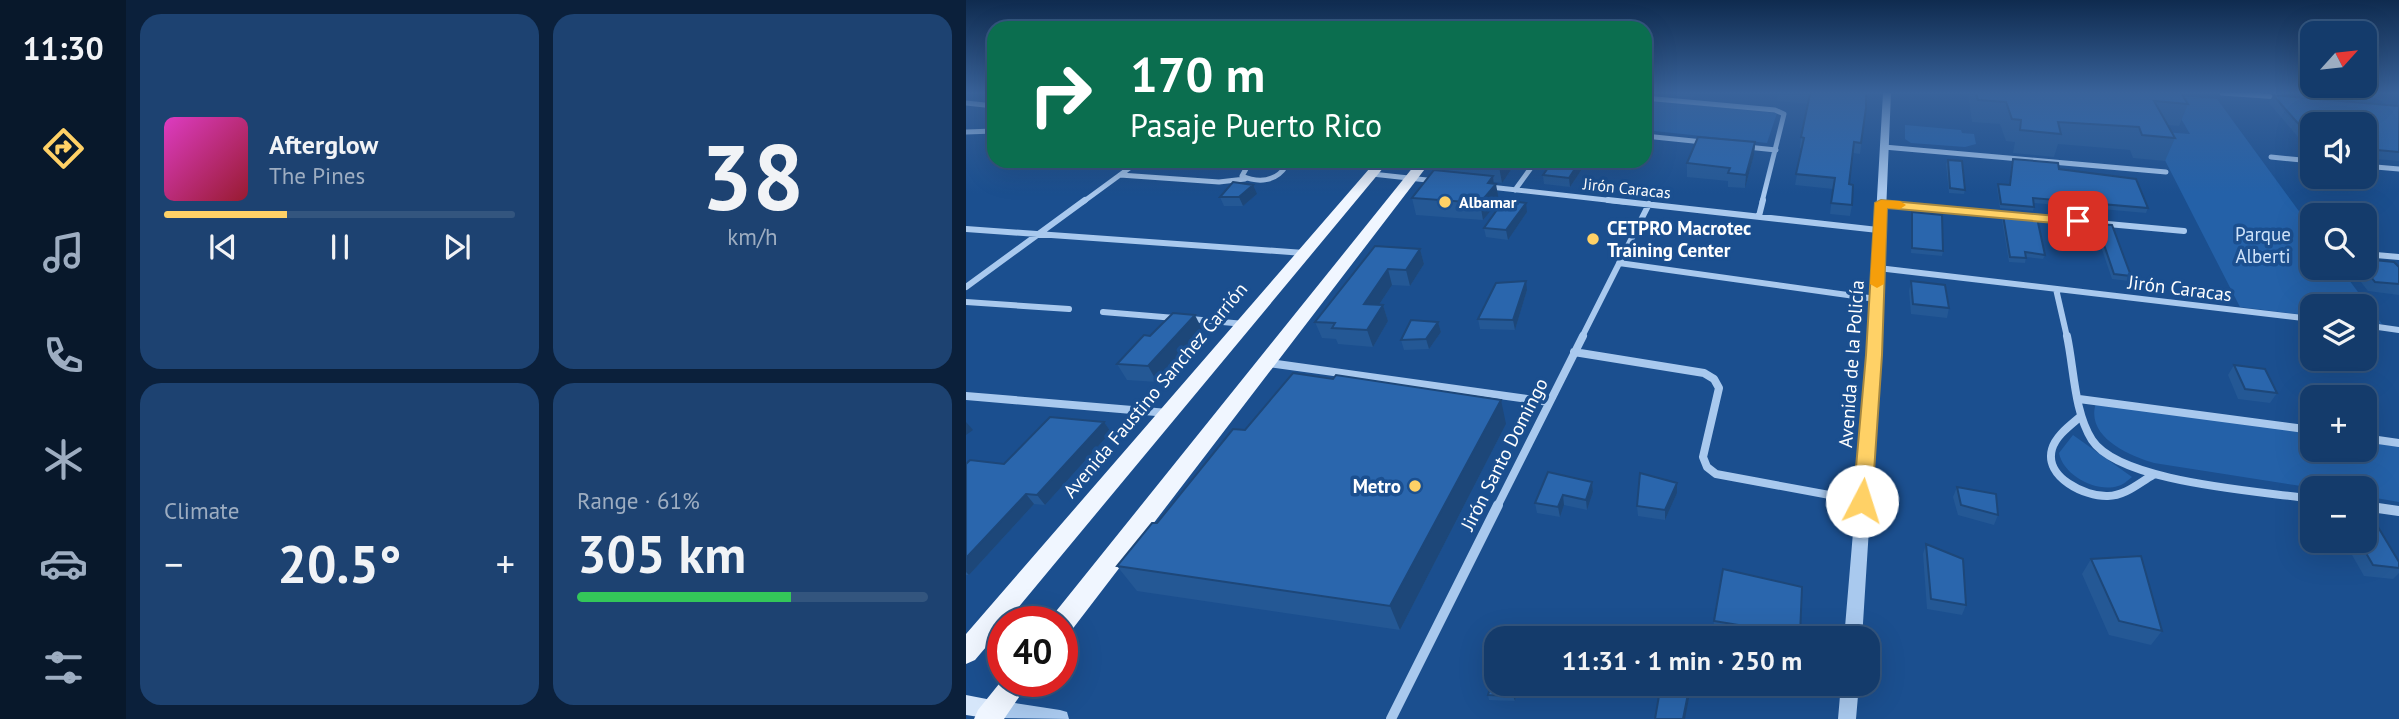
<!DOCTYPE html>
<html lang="en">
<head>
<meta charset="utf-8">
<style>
	:root { --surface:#143b6b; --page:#1d4271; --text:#f1f3f6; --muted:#9dadc1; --line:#33557e; --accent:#ffd166 }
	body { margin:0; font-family:"PT Sans",sans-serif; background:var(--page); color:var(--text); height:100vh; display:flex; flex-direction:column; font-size:26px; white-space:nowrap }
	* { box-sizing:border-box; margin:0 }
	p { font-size:23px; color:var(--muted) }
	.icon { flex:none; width:38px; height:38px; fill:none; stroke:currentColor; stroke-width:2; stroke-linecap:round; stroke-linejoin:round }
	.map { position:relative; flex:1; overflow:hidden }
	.sheet { display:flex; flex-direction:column; gap:14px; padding:14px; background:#0b203b; width:840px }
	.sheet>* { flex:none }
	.banner { position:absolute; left:21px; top:21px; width:665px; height:147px; border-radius:21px; box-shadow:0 7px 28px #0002,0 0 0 2px var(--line); background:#0b6e4f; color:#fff; overflow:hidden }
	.needle { width:46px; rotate:63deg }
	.buttons { position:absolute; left:1334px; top:21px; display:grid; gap:14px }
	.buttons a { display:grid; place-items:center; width:77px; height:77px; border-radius:14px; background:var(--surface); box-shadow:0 7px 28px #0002,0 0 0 2px var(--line); font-size:35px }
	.speed { position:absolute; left:21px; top:606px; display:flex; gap:14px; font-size:35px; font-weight:700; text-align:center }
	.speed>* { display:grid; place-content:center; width:91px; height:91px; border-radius:50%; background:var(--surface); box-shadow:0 7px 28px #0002,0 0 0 2px var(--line); line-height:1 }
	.speed .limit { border:10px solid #d22; background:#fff; color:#111 }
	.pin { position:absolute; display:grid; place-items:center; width:60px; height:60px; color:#fff; margin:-30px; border-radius:14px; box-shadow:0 4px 10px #0006 }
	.me { position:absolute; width:77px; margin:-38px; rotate:5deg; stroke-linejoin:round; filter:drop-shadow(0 0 5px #0008) }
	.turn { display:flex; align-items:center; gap:24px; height:147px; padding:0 28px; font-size:32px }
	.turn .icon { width:91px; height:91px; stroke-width:2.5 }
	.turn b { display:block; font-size:49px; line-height:60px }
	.big { font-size:52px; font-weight:600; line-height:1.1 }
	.sheet .widget { flex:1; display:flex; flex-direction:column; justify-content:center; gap:10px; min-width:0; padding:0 24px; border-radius:21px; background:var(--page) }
	.sheet .dial { align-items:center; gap:0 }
	.dial b { font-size:91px; line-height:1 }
	.song { display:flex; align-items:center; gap:21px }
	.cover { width:84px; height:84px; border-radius:10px; background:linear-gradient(135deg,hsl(310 70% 55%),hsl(350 70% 35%)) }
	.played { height:7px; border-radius:4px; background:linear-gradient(90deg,var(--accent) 35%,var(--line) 35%) }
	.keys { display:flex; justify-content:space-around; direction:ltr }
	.heat { display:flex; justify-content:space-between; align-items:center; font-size:38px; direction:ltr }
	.charge { height:10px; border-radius:5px; background:linear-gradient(90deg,#34c759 61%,var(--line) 0) }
	.sheet .tiles { flex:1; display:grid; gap:14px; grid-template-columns:repeat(2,1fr) }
	.trip { position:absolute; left:518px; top:626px; width:396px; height:70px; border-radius:21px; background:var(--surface); box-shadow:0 7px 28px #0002,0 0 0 2px var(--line); font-weight:600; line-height:70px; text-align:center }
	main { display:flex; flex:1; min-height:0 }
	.dock { display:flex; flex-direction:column; width:126px; justify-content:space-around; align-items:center; background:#08182b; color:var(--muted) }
	.dock .icon { width:49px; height:49px }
	.dock .selected { color:var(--accent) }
	.dock b { font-size:32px; color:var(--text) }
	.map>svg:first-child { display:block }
	.green { fill:#2461a8 }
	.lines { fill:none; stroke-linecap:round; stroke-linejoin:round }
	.minor-far3 { stroke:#a9c9ee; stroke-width:5 }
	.minor-far2 { stroke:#a9c9ee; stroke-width:6 }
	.minor-far1 { stroke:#a9c9ee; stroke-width:8 }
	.minor { stroke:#a9c9ee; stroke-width:10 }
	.tertiary { fill:#a9c9ee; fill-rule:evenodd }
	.secondary { fill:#d6e6fa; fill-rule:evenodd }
	.primary { fill:#f0f6ff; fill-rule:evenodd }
	.wall { fill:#245895 }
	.shaded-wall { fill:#1d4779 }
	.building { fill:#2a66ad; stroke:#1d4779; stroke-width:2 }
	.route { fill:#ffd166; stroke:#a68842; stroke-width:2 }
	.slow { fill:#f59e0b }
	.poi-dot { fill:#ffd166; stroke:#1b4f8f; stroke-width:2.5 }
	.labels { text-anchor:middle; stroke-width:7; stroke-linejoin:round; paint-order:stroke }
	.far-street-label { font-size:16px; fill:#fff; stroke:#1b4f8f }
	.far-poi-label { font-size:16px; font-weight:bold; fill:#fff; stroke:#1b4f8f; text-anchor:start }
	.poi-label { font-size:19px; font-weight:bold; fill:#fff; stroke:#1b4f8f; text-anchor:start }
	.park-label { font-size:19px; fill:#cfe3fa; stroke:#1b4f8f }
	.street-label { font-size:19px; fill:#fff; stroke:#1b4f8f }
</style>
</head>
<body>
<main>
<nav class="dock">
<b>11:30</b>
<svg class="icon selected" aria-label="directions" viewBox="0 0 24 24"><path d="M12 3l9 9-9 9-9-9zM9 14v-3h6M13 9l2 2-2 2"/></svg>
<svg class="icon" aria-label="music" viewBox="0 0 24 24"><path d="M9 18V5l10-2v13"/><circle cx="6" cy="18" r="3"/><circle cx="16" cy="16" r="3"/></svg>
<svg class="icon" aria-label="phone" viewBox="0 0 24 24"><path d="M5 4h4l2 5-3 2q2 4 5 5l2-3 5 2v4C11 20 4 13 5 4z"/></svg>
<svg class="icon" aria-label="climate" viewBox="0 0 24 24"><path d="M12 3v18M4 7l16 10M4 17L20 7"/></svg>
<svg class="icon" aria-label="car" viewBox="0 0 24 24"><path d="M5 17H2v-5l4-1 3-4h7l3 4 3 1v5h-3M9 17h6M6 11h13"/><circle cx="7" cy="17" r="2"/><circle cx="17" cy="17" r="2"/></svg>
<svg class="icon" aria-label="filters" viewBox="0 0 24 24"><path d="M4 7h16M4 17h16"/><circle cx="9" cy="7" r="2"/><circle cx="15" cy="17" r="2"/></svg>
</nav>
<section class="sheet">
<div class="tiles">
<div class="widget">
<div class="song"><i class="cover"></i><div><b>Afterglow</b><p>The Pines</p></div></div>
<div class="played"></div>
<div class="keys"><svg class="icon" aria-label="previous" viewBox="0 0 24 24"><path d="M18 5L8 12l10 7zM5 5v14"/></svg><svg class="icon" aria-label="pause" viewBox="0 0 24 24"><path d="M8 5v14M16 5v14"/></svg><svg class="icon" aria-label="next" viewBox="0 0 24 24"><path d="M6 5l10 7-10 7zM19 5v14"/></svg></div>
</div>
<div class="widget dial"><b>38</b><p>km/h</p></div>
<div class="widget"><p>Climate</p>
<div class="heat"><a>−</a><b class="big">20.5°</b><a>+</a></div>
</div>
<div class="widget"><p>Range · 61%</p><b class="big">305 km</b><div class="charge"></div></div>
</div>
</section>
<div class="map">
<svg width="1433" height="719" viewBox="0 0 1433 719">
	<rect width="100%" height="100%" fill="#1b4f8f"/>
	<path class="green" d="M1201 95 1251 99 1346 229V268H1374L1416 324 1398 322V306H1346V316L1274 307 1184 131 1224 134Z
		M679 100 811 113 801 143 679 130Z
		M939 125 995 130 996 133 1008 134 1010 144 999 147 945 143 939 139Z
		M1130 403 1346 432V450H1398V439L1433 444V502L1398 496V488H1348L1188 463C1161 455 1119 436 1130 403Z
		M1107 435 1166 477C1161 481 1157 485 1152 486 1130 493 1097 475 1093 453Z"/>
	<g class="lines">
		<path class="minor-far3" d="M1256 93 1314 97
			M679 98 809 110 818 114 796 202
			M0 103 28 106
			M0 132 28 131
			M679 136 737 142
			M781 147 810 150
			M918 147 1200 172
			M1305 157 1346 161
			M302 161 281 167 276 176C292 183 310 182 320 166L309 161
			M1398 166 1433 169
			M406 174 470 181
			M154 175 253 182 279 179
			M524 187 658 202
			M549 190 570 161
			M117 202 173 161"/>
		<path class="minor-far2" d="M642 200 912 230
			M915 203 1218 231
			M793 216 797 200
			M0 229 338 253
			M1398 254 1433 257
			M653 263 910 299
			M912 268 1346 319
			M0 287 119 200
			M1090 289 1101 337
			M0 302 103 309
			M137 312 209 318
			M225 319 278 324
			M1398 325 1433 330
			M616 337 683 204"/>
		<path class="minor-far1" d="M1101 336C1108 368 1108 412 1126 440 1154 483 1295 491 1346 499
			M608 352 738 373 748 379 753 388 737 457 741 467 750 474 896 501
			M303 363 583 402
			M0 396 202 413
			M1113 399 1346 430
			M1115 416C1105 425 1090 435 1086 449 1078 477 1119 497 1142 496 1159 496 1173 483 1187 475
			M1398 438 1433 443
			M1398 506 1406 507
			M531 507 617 336"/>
		<path class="minor" d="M1398 506 1433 511
			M425 719 532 505"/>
		<path class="tertiary" d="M917 93H925L914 355 896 639H878L902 355Z
			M875 684H893L890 719H872Z
			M29 700 94 710 101 712 103 719 29 718 22 715 20 709 22 703Z"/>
		<path class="secondary" d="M0 695 36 702 40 709 36 716 26 719 0 715Z"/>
		<path class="primary" d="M410 161H423L41 621H37V627L9 660 0 664V634Z
			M452 161H465L105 631 96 634V621H85L87 615Z
			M37 679 64 681 38 719H8L12 710Z"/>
	</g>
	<path class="wall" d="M710 93H729L728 97 710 96Z
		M812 93H900V108L894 154 887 153 883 184 886 205 884 216 864 214 867 189 829 185 836 148H834L835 137 842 104 811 101Z
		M1002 93H1215L1222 104 1213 126 1202 125 1209 138 1199 161 1167 158 1164 150 1092 144 1088 157 1047 153 1049 142 1040 141 1034 124 1006 122Z
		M1341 93H1370L1368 97 1342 95Z
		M1307 95 1433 106V161L1398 158V124H1346V150H1343L1303 103Z
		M789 142 788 155 779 188 762 187V181L721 177V163Z
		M1047 159 1093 169 1182 208 1180 213 1068 203V207L1067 211 1034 208 1031 188 1032 184 1043 185Z
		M982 160 999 190 998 194 983 193 980 164Z
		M476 161H551L536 183 528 182 533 201 517 220 450 215 446 198 478 171Z
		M587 161H619L620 163 604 187 578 184 577 175Z
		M291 194 277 206H258L254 197Z
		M561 212 542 240 520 237 518 228Z
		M946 212 977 251 976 256 945 253Z
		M1037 215 1079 255 1077 259 1060 257 1059 263 1043 262 1036 220Z
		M1131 224 1165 276 1163 281 1146 279 1129 229Z
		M409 246 454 249 458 264 444 286 426 285 413 305H417L422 321 407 347 372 344 370 339 356 338 349 322Z
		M1384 268H1398L1433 284V295L1402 291Z
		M945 281 983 308 981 318 945 314 943 291Z
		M561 290 549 330 514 329 512 319Z
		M472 322 475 332 463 349 438 350 435 340Z
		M237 331 191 382 161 380 151 364 184 336Z
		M1268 365 1311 393 1304 403 1272 399 1262 375Z
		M138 422 145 432 79 505 68 504 3 575H0V464H38Z
		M540 424 434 630 171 591 151 566 191 523 279 430Z
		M626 482 627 492 621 510 598 505 594 517 571 513 569 503Z
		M991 487 1032 515 1028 525 992 515 987 497Z
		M711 493 699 520 672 516 671 506Z
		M1378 541H1398L1433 562V573L1427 579 1398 576Z
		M960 544 1000 605 996 615 961 609 957 554Z
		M1125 559 1196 631 1185 645 1143 635 1116 574Z
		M748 621 834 635 833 639H767L747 636Z
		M530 684H553L549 701 523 700 522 695Z"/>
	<path class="shaded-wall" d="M789 142 788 155 779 188 780 175Z
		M532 161H551L536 183Z
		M614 161H619L620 163 604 187 603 178Z
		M527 176 528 186 530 184 533 201 517 220 514 203 522 183Z
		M287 185 291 194 277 206 273 197Z
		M560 203 561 212 542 240 540 230Z
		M454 249 458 264 444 286 440 270Z
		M422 269 426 285 403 320 398 304Z
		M560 281 561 290 549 330 547 320Z
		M417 305 422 321 407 347 401 330Z
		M229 315 237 331 191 382 182 366Z
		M472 322 475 332 463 349 460 339Z
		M535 400 540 424 434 630 424 606Z
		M0 422 7 430 0 435Z
		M138 422 145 432 79 505 71 495Z
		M626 482 627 492 621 510 620 500Z
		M711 483V493L699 520V510Z
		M60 494 68 504 3 575 0 572V558Z
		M597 495 598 505 594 517 592 507Z
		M550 684H553L549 701 547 696Z
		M724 684V693L719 719H717Z"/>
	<path class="building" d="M826 93H900V108L895 143 888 142 883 184 887 185 886 205 865 203 869 178 830 174 838 138 835 137 844 94Z
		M1010 93H1215L1222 104 1188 101 1209 138 1176 135 1173 127 1092 122 1095 134 1054 130 1055 120 1046 119 1040 102 1012 100Z
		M1307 95 1433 106V152L1400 149 1398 147V124H1346V139Z
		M732 137 789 142 780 175 762 173 764 168 721 163Z
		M1047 159 1092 163 1093 169 1170 179 1182 208 1067 198 1068 207 1035 204 1032 184 1044 185Z
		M982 160 996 161 999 190 984 188Z
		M587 161H614L603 178 577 175Z
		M468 170 527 176 522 183 530 184 514 203 446 198Z
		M267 182 287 185 273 197H254Z
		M538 200 560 203 540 230 518 228Z
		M946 212 976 215 977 251 946 248Z
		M1037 215 1071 218 1079 255 1059 252 1060 258 1044 257Z
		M1131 224 1146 225 1165 276 1148 274Z
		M409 246 454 249 440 270 422 269 398 304 417 305 401 330 366 328 369 323 349 322Z
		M1398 259 1428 262 1433 267V284L1409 282 1398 268Z
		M560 281 547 320 512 319 530 283Z
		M945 281 979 285 983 308 947 304Z
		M207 313 229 315 182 366 151 364 178 335 184 336Z
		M445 320 472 322 460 339 435 340Z
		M1268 365 1299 369 1311 393 1279 389Z
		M327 373 367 379 370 375 535 400 424 606 151 566 186 523H191L267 429 279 430Z
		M84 417 138 422 71 495 60 494 0 558V464L4 460 38 464Z
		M582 472 626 482 620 500 597 495 592 507 569 503Z
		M674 473 711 483 699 510 671 506Z
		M991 487 1030 494 1032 515 995 505Z
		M1398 521 1409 522 1433 562V568L1407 565 1393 541H1398Z
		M960 544 997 559 1000 605 965 599Z
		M1175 556 1196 631 1153 621 1125 559Z
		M757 569 836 587 834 635 748 621Z
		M530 669V684H550L547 696 522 695Z
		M695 684H724L717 719H689Z"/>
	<linearGradient id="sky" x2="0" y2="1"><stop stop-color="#0f2b4f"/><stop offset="0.48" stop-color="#39639b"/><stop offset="1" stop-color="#39639b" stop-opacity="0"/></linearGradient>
	<rect width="1433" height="193" fill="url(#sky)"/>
	<path class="route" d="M915 200 1112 218 1119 221 1112 225 921 208 916 355 906 501 903 506 896 509 890 506 887 501 900 355 909 203Z"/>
	<path class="slow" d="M915 200 934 201 940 205 934 209 921 208 918 284 911 288 904 284 909 203Z"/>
	<g class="poi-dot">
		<circle cx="479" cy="202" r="7"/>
		<circle cx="627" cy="239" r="7"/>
		<circle cx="449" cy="486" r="7"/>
	</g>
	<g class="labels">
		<g class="far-street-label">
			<text transform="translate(661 188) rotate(6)" y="6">Jirón Caracas</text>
		</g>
		<g class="far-poi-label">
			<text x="493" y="208">Albamar</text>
		</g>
		<g class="poi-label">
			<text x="641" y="235">CETPRO Macrotec<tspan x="641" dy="22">Training Center</tspan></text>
			<text x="435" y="493" text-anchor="end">Metro</text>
		</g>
		<g class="park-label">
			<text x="1297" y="241">Parque<tspan x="1297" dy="22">Alberti</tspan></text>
		</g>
		<g class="street-label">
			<text transform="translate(1214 288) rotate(7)" y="7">Jirón Caracas</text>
			<text transform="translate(885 364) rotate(-86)" y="7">Avenida de la Policía</text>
			<text transform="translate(189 390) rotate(-50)" y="7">Avenida Faustino Sanchez Carrión</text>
			<text transform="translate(538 454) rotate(-63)" y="7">Jirón Santo Domingo</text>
		</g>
	</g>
</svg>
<div class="buttons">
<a><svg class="needle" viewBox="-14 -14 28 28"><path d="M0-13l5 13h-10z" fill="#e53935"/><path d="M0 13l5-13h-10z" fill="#9dadc1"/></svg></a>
<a><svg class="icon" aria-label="sound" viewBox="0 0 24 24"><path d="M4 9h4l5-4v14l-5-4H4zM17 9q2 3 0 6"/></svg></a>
<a><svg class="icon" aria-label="search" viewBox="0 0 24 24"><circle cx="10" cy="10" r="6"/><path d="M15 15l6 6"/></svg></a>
<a><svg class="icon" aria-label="layers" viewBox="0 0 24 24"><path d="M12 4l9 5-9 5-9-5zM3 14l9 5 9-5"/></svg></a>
<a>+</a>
<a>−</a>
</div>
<div class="speed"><div class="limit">40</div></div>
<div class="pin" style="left:1112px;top:221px;background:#d93025"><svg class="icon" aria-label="arrive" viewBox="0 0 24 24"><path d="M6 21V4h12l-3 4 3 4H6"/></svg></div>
<svg class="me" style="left:896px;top:501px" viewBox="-20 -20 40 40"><circle r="19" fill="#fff"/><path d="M0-13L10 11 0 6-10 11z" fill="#ffd166"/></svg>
<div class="trip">11:31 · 1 min · 250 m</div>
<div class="banner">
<div class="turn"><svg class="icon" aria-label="right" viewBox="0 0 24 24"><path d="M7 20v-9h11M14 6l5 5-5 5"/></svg><div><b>170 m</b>Pasaje Puerto Rico</div></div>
</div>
</div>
</main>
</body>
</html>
